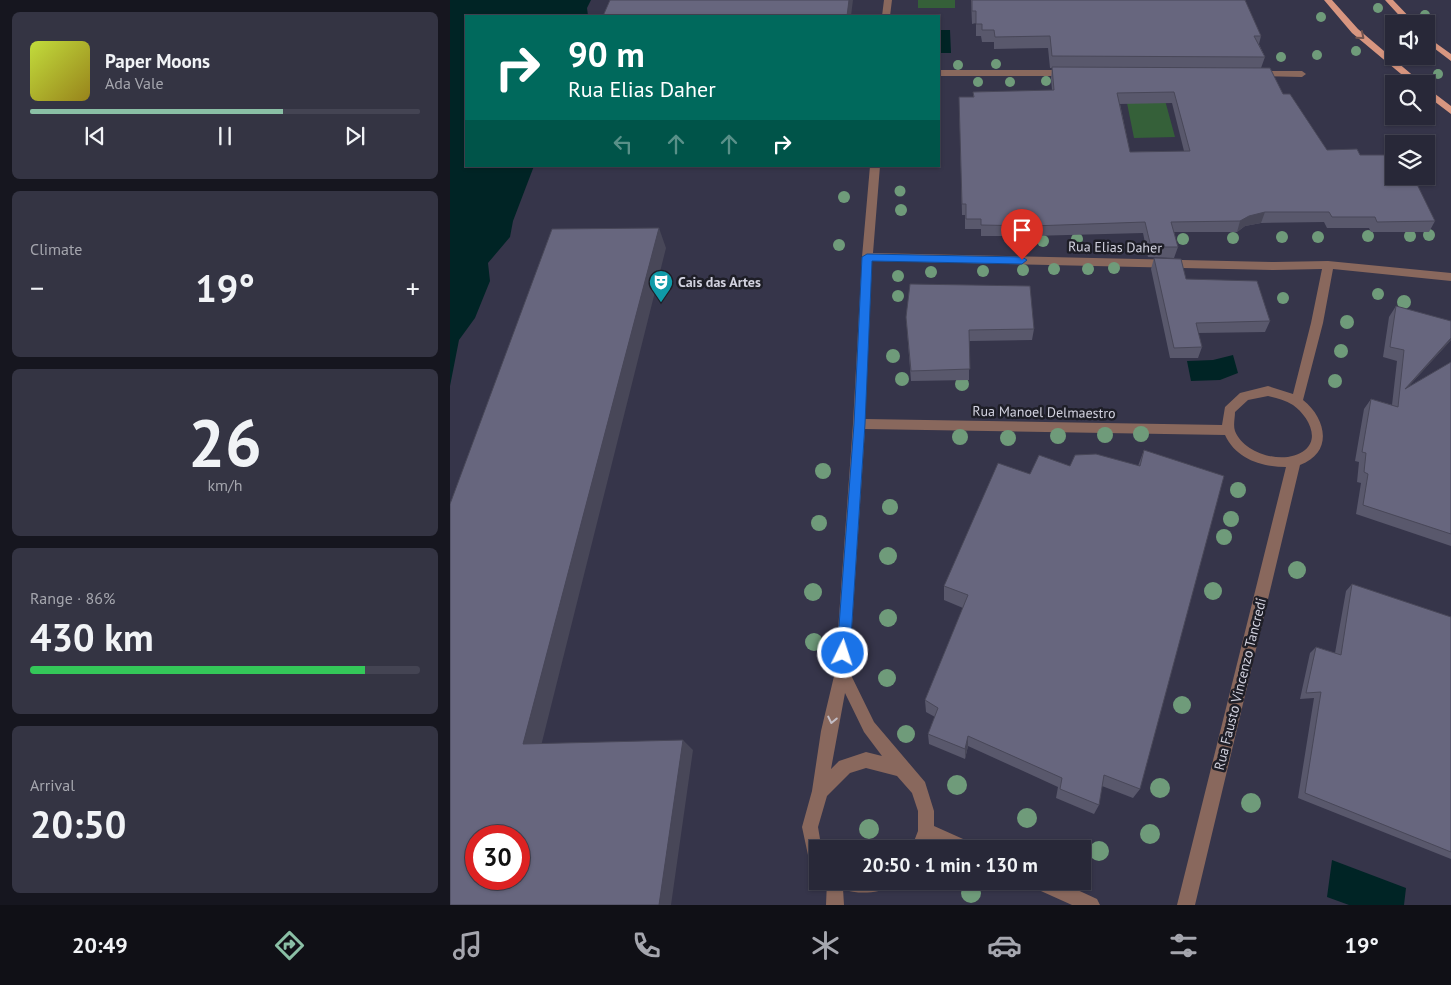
<!DOCTYPE html>
<html lang="en">
<head>
<meta charset="utf-8">
<style>
	:root { --surface:#282838; --page:#343443; --text:#f1f3f6; --muted:#a5a6ae; --line:#444453; --accent:#8abfa5 }
	body { margin:0; font-family:"PT Sans",sans-serif; background:var(--page); color:var(--text); height:100vh; display:flex; flex-direction:column; font-size:19px; white-space:nowrap }
	* { box-sizing:border-box; margin:0 }
	p { font-size:16px; color:var(--muted) }
	.icon { flex:none; width:28px; height:28px; fill:none; stroke:currentColor; stroke-width:2; stroke-linecap:round; stroke-linejoin:round }
	.map { position:relative; flex:1; overflow:hidden }
	.side { display:flex; flex-direction:column; gap:12px; padding:12px; background:#16161f; width:450px }
	.side>* { flex:none }
	.guide { position:absolute; left:15px; top:15px; width:475px; height:152px; border-radius:0px; box-shadow:0 1px 4px #0004,0 0 0 1px var(--line); background:#00695c; color:#fff; overflow:hidden }
	.buttons { position:absolute; left:935px; top:15px; display:grid; gap:10px }
	.buttons a { display:grid; place-items:center; width:50px; height:50px; border-radius:0px; background:var(--surface); box-shadow:0 1px 4px #0004,0 0 0 1px var(--line); font-size:25px }
	.speed { position:absolute; left:15px; top:825px; display:flex; gap:10px; font-size:25px; font-weight:700; text-align:center }
	.speed>* { display:grid; place-content:center; width:65px; height:65px; border-radius:50%; background:var(--surface); box-shadow:0 1px 4px #0004,0 0 0 1px var(--line); line-height:1 }
	.speed .limit { border:8px solid #d22; background:#fff; color:#111 }
	.pin { position:absolute; display:grid; place-items:center; width:42px; height:42px; color:#fff; margin:-51px -21px; border-radius:50% 50% 50% 0; rotate:-45deg; box-shadow:0 0 5px #0007 }
	.pin .icon { rotate:45deg }
	.me { position:absolute; width:55px; margin:-28px; rotate:4deg; stroke-linejoin:round; filter:drop-shadow(0 0 4px #0008) }
	.turn { display:flex; align-items:center; gap:18px; height:105px; padding:0 20px; font-size:22px }
	.turn .icon { width:65px; height:65px; stroke-width:2.5 }
	.turn b { display:block; font-size:35px; line-height:42px }
	.lanes { display:flex; align-items:center; height:48px; padding:0 20px; background:#0003; justify-content:center; gap:25px; direction:ltr }
	.lanes .off { opacity:.35 }
	.big { font-size:38px; font-weight:800; line-height:1.1 }
	.side .tile { flex:1; display:flex; flex-direction:column; justify-content:center; gap:8px; min-width:0; padding:0 18px; border-radius:8px; background:var(--page) }
	.side .dial { align-items:center; gap:0 }
	.dial b { font-size:65px; line-height:1 }
	.song { display:flex; align-items:center; gap:15px }
	.cover { width:60px; height:60px; border-radius:8px; background:linear-gradient(135deg,hsl(70 70% 55%),hsl(50 70% 35%)) }
	.played { height:5px; border-radius:2px; background:linear-gradient(90deg,var(--accent) 65%,var(--line) 65%) }
	.keys { display:flex; justify-content:space-around; direction:ltr }
	.heat { display:flex; justify-content:space-between; align-items:center; font-size:28px; direction:ltr }
	.charge { height:8px; border-radius:4px; background:linear-gradient(90deg,#34c759 86%,var(--line) 0) }
	.trip { position:absolute; left:359px; top:840px; width:282px; height:50px; border-radius:0px; background:var(--surface); box-shadow:0 1px 4px #0004,0 0 0 1px var(--line); font-weight:800; line-height:50px; text-align:center }
	.dock { display:flex; height:80px; justify-content:space-around; align-items:center; background:#101016; color:var(--muted) }
	.dock .icon { width:35px; height:35px }
	.dock .current { color:var(--accent) }
	.dock b { font-size:22px; color:var(--text) }
	main { display:flex; flex:1; min-height:0 }
	.map>svg:first-child { display:block }
	.green { fill:#356039 }
	.water { fill:#002425 }
	.lines { fill:none; stroke-linecap:round; stroke-linejoin:round }
	.minor { fill:#89685d; fill-rule:evenodd }
	.major { fill:#d89680; fill-rule:evenodd }
	.tree { fill:#6f9b7a }
	.wall { fill:#59586c; fill-rule:evenodd }
	.shaded-wall { fill:#484758 }
	.building { fill:#67667e; stroke:#484758; fill-rule:evenodd }
	.oneway { stroke:#72544f }
	.oneway2 { stroke:#c3bdc5 }
	.route { fill:#1a73e8; stroke:#114b97 }
	.labels { text-anchor:middle; stroke-width:5; stroke-linejoin:round; paint-order:stroke }
	.street-label { font-size:14px; fill:#d2d2df; stroke:#1e1e27 }
	.poi-label { font-size:14px; font-weight:bold; fill:#d2d2df; stroke:#1e1e27; text-anchor:start }
</style>
</head>
<body>
<main>
<section class="side">
<div class="tile">
<div class="song"><i class="cover"></i><div><b>Paper Moons</b><p>Ada Vale</p></div></div>
<div class="played"></div>
<div class="keys"><svg class="icon" aria-label="previous" viewBox="0 0 24 24"><path d="M18 5L8 12l10 7zM5 5v14"/></svg><svg class="icon" aria-label="pause" viewBox="0 0 24 24"><path d="M8 5v14M16 5v14"/></svg><svg class="icon" aria-label="next" viewBox="0 0 24 24"><path d="M6 5l10 7-10 7zM19 5v14"/></svg></div>
</div>
<div class="tile"><p>Climate</p>
<div class="heat"><a>−</a><b class="big">19°</b><a>+</a></div>
</div>
<div class="tile dial"><b>26</b><p>km/h</p></div>
<div class="tile"><p>Range · 86%</p><b class="big">430 km</b><div class="charge"></div></div>
<div class="tile"><p>Arrival</p><b class="big">20:50</b></div>
</section>
<div class="map">
<svg width="1001" height="905" viewBox="0 0 1001 905">
	<rect width="100%" height="100%" fill="#36354a"/>
	<path class="green" d="M468 0H505V8H468Z
		M675 93H713L725 137 684 138Z"/>
	<path class="water" d="M0 0H141L137 8 138 16H16V166H84L63 221 60 237 38 263 40 281 25 318 9 340 0 386Z
		M489 30H500L501 53H489Z
		M783 355 788 373 770 380 741 381 737 361 763 360Z
		M882 860 956 888 954 905H899L877 897Z"/>
	<g class="lines">
		<path class="minor" d="M434 0H442L440 16H432Z
			M489 70H619L623 73 619 76H489Z
			M806 71H852L856 74 852 77 803 76V72Z
			M420 166H430L423 253 824 262 878 261 1001 273V281L883 269 873 323 853 400C877 419 883 453 850 465L745 905H727L836 467C812 467 786 459 775 435L415 429 399 671 424 722 475 782 484 811V826L522 843 524 849H497L480 841 477 849H461L468 831V811L462 793 447 776 416 768 400 773 377 796 368 827 371 845 375 849H368V861L358 855 352 827 362 791 371 731 385 672 403 424 412 257ZM422 261 824 270 872 269 861 323 843 394 818 386 790 393 775 407 772 425 415 419ZM818 396C827 398 835 400 843 405 856 414 871 437 855 450 835 466 794 454 785 431 783 425 785 418 785 412L798 400ZM395 693 414 732 432 756 416 752 389 761 381 769Z
			M377 881H444L442 887C428 893 408 895 393 889L394 905H376Z
			M580 881H608L647 899 650 905H622L582 887Z"/>
		<path class="major" d="M874 0H882L908 29 973 84H963L902 33Z
			M935 0H943L966 24H957Z
			M976 36 1001 54V61L976 42Z
			M976 87 1001 106V114L976 95Z"/>
	</g>
	<g class="tree">
		<circle cx="928" cy="8" r="5"/>
		<circle cx="975" cy="15" r="5"/>
		<circle cx="871" cy="17" r="5"/>
		<circle cx="906" cy="51" r="5"/>
		<circle cx="867" cy="55" r="5"/>
		<circle cx="831" cy="57" r="5"/>
		<circle cx="546" cy="64" r="5"/>
		<circle cx="508" cy="65" r="5"/>
		<circle cx="988" cy="74" r="5"/>
		<circle cx="596" cy="81" r="5"/>
		<circle cx="528" cy="82" r="5"/>
		<circle cx="560" cy="82" r="5"/>
		<circle cx="450" cy="191" r="5.5"/>
		<circle cx="394" cy="197" r="6"/>
		<circle cx="451" cy="210" r="6"/>
		<circle cx="979" cy="235" r="6"/>
		<circle cx="918" cy="236" r="6"/>
		<circle cx="960" cy="236" r="6"/>
		<circle cx="832" cy="237" r="6"/>
		<circle cx="868" cy="237" r="6"/>
		<circle cx="783" cy="238" r="6"/>
		<circle cx="627" cy="239" r="6"/>
		<circle cx="733" cy="239" r="6"/>
		<circle cx="593" cy="241" r="6"/>
		<circle cx="389" cy="245" r="6"/>
		<circle cx="664" cy="268" r="6"/>
		<circle cx="604" cy="269" r="6"/>
		<circle cx="638" cy="269" r="6"/>
		<circle cx="573" cy="270" r="6"/>
		<circle cx="533" cy="271" r="6"/>
		<circle cx="481" cy="272" r="6"/>
		<circle cx="448" cy="276" r="6"/>
		<circle cx="928" cy="294" r="6"/>
		<circle cx="448" cy="296" r="6"/>
		<circle cx="833" cy="298" r="6"/>
		<circle cx="954" cy="302" r="7"/>
		<circle cx="897" cy="322" r="7"/>
		<circle cx="891" cy="351" r="7"/>
		<circle cx="443" cy="356" r="7"/>
		<circle cx="452" cy="379" r="7"/>
		<circle cx="885" cy="381" r="7"/>
		<circle cx="512" cy="384" r="7"/>
		<circle cx="691" cy="434" r="8"/>
		<circle cx="655" cy="435" r="8"/>
		<circle cx="608" cy="436" r="8"/>
		<circle cx="510" cy="437" r="8"/>
		<circle cx="558" cy="438" r="8"/>
		<circle cx="373" cy="471" r="8"/>
		<circle cx="788" cy="490" r="8"/>
		<circle cx="440" cy="507" r="8"/>
		<circle cx="781" cy="519" r="8"/>
		<circle cx="369" cy="523" r="8"/>
		<circle cx="774" cy="537" r="8"/>
		<circle cx="438" cy="556" r="9"/>
		<circle cx="847" cy="570" r="9"/>
		<circle cx="763" cy="591" r="9"/>
		<circle cx="363" cy="592" r="9"/>
		<circle cx="438" cy="618" r="9"/>
		<circle cx="364" cy="642" r="9"/>
		<circle cx="437" cy="678" r="9"/>
		<circle cx="732" cy="705" r="9"/>
		<circle cx="456" cy="734" r="9"/>
		<circle cx="507" cy="785" r="10"/>
		<circle cx="710" cy="788" r="10"/>
		<circle cx="801" cy="803" r="10"/>
		<circle cx="577" cy="818" r="10"/>
		<circle cx="419" cy="829" r="10"/>
		<circle cx="700" cy="834" r="10"/>
		<circle cx="649" cy="851" r="10"/>
		<circle cx="521" cy="893" r="10"/>
	</g>
	<path class="wall" d="M521 0H795L811 36 809 44 815 57 811 68 833 94 877 150 910 155 985 221 979 232H921L919 228H877L874 222 811 223 795 226 787 232H724L728 247 724 258 698 257 693 233 581 236H531V229H515V215H512L509 97H523V92L602 90 601 78 602 68H600L598 48 544 49V42H532L531 36H526V23L522 24ZM722 103 734 151 680 152 670 104Z
		M704 258 736 279 820 321 815 332 748 333 752 347 748 358H720L701 269Z
		M946 306 1001 340 958 387 1001 362V546L906 514 911 483 907 482 909 462 905 461 914 409 921 399 942 405 947 361 933 357 939 317Z
		M456 317 584 329 582 340 519 341V380L461 381Z
		M694 450 690 789 683 798 652 786 649 805 644 814 606 798 608 787 518 746 515 759 479 744 478 734 485 717 476 712 475 700 513 608 494 600V586L580 474 620 466H688Z
		M902 584 1001 617V859L848 798 864 698 850 699 860 653 866 647 885 653 896 591Z"/>
	<path class="shaded-wall" d="M399 0H403L401 16H397Z
		M815 212 811 223 795 226 787 232 790 221 799 216Z
		M209 228 216 248 89 754 73 744Z
		M1001 338V340L949 397 955 389Z
		M518 736V746L515 759V749Z
		M233 740 243 750 221 905H209Z"/>
	<path class="building" d="M160 0H399L397 16H153Z
		M522 0H795L811 36H804L815 57 602 56 600 36 545 37 544 30H532V24H526V11H522Z
		M602 67 820 68 833 94H840L877 150 907 149 910 155H944V176H963L985 221 927 222 925 217H882L879 212H815L799 216 790 221 721 222 728 247H701L695 222 582 226 531 225V219H516V204H512L509 97H524L523 92 604 90ZM724 92 740 151 680 152 667 93Z
		M209 228 73 744 233 740 209 905H0V504L102 229ZM26 836H69V879H26Z
		M704 258 731 259 736 279 807 281 820 321 746 323 752 347 724 348Z
		M460 284 580 286 584 329 519 330 520 369 461 371 456 317Z
		M946 306 1001 321V338L955 389 1001 362V534L913 505 918 474 914 472 916 453 912 452 921 399 948 407 954 350 940 347Z
		M694 450 774 476 690 789 654 775 649 805 610 789 612 778 518 736 515 749 478 734 488 708 475 700 518 595 494 586 548 463 580 474 589 455 620 466 625 455 646 454 690 466Z
		M902 584 1001 617V852L855 793 871 692 856 693 866 647 891 655Z"/>
	<defs><path id="oneway-chevron" d="M-2-3.5L2.5 0L-2 3.5" fill="none" stroke-width="1.6" stroke-linecap="round" stroke-linejoin="round" transform="scale(1.25)"/></defs>
	<use class="oneway" href="#oneway-chevron" transform="translate(911 36) rotate(40)"/>
	<use class="oneway2" href="#oneway-chevron" transform="translate(382 720) rotate(102)"/>
	<path class="route" d="M417 254 572 257 577 260 572 264 422 261 415 424 400 653 398 658 393 659 388 658 387 653 404 424 412 257Z"/>
	<defs>
		<g id="theatre-pin" transform="scale(1.25)"><path d="M0 17L-7.5 6A9.5 9.5 0 1 1 7.5 6Z" fill="#0f9aa8" stroke="#1e1e27"/><path d="M-5-5.5Q0-4 5-5.5V0Q5 5 0 6Q-5 5-5 0ZM-3.3-2.5H-1v1.5H-3.3ZM1-2.5H3.3v1.5H1ZM-2.8 1Q0 5.5 2.8 1Z" fill="#fff"/></g>
	</defs>
	<g fill-rule="evenodd">
		<use href="#theatre-pin" x="211" y="282"/>
	</g>
	<g class="labels">
		<g class="street-label">
			<text transform="translate(665 247) rotate(1)" y="5">Rua Elias Daher</text>
			<text transform="translate(594 412) rotate(1)" y="5">Rua Manoel Delmaestro</text>
			<text transform="translate(790 684) rotate(-76)" y="5">Rua Fausto Vincenzo Tancredi</text>
		</g>
		<g class="poi-label">
			<text x="228" y="287">Cais das Artes</text>
		</g>
	</g>
</svg>
<div class="buttons">
<a><svg class="icon" aria-label="sound" viewBox="0 0 24 24"><path d="M4 9h4l5-4v14l-5-4H4zM17 9q2 3 0 6"/></svg></a>
<a><svg class="icon" aria-label="search" viewBox="0 0 24 24"><circle cx="10" cy="10" r="6"/><path d="M15 15l6 6"/></svg></a>
<a><svg class="icon" aria-label="layers" viewBox="0 0 24 24"><path d="M12 4l9 5-9 5-9-5zM3 14l9 5 9-5"/></svg></a>
</div>
<div class="speed"><div class="limit">30</div></div>
<div class="pin" style="left:572px;top:260px;background:#d93025"><svg class="icon" aria-label="arrive" viewBox="0 0 24 24"><path d="M6 21V4h12l-3 4 3 4H6"/></svg></div>
<svg class="me" style="left:393px;top:653px" viewBox="-20 -20 40 40"><circle r="17" fill="#1a73e8" stroke="#fff" stroke-width="3"/><path d="M0-11L8 9 0 5-8 9z" fill="#fff"/></svg>
<div class="trip">20:50 · 1 min · 130 m</div>
<div class="guide">
<div class="turn"><svg class="icon" aria-label="right" viewBox="0 0 24 24"><path d="M7 20v-9h11M14 6l5 5-5 5"/></svg><div><b>90 m</b>Rua Elias Daher</div></div>
<div class="lanes"><svg class="icon off" aria-label="left" viewBox="0 0 24 24"><path d="M17 20v-9H6M10 6l-5 5 5 5"/></svg><svg class="icon off" aria-label="ahead" viewBox="0 0 24 24"><path d="M12 20V5M6 11l6-6 6 6"/></svg><svg class="icon off" aria-label="ahead" viewBox="0 0 24 24"><path d="M12 20V5M6 11l6-6 6 6"/></svg><svg class="icon" aria-label="right" viewBox="0 0 24 24"><path d="M7 20v-9h11M14 6l5 5-5 5"/></svg></div>
</div>
</div>
</main>
<nav class="dock">
<b>20:49</b>
<svg class="icon current" aria-label="directions" viewBox="0 0 24 24"><path d="M12 3l9 9-9 9-9-9zM9 14v-3h6M13 9l2 2-2 2"/></svg>
<svg class="icon" aria-label="music" viewBox="0 0 24 24"><path d="M9 18V5l10-2v13"/><circle cx="6" cy="18" r="3"/><circle cx="16" cy="16" r="3"/></svg>
<svg class="icon" aria-label="phone" viewBox="0 0 24 24"><path d="M5 4h4l2 5-3 2q2 4 5 5l2-3 5 2v4C11 20 4 13 5 4z"/></svg>
<svg class="icon" aria-label="climate" viewBox="0 0 24 24"><path d="M12 3v18M4 7l16 10M4 17L20 7"/></svg>
<svg class="icon" aria-label="car" viewBox="0 0 24 24"><path d="M5 17H2v-5l4-1 3-4h7l3 4 3 1v5h-3M9 17h6M6 11h13"/><circle cx="7" cy="17" r="2"/><circle cx="17" cy="17" r="2"/></svg>
<svg class="icon" aria-label="filters" viewBox="0 0 24 24"><path d="M4 7h16M4 17h16"/><circle cx="9" cy="7" r="2"/><circle cx="15" cy="17" r="2"/></svg>
<b>19°</b>
</nav>
</body>
</html>
